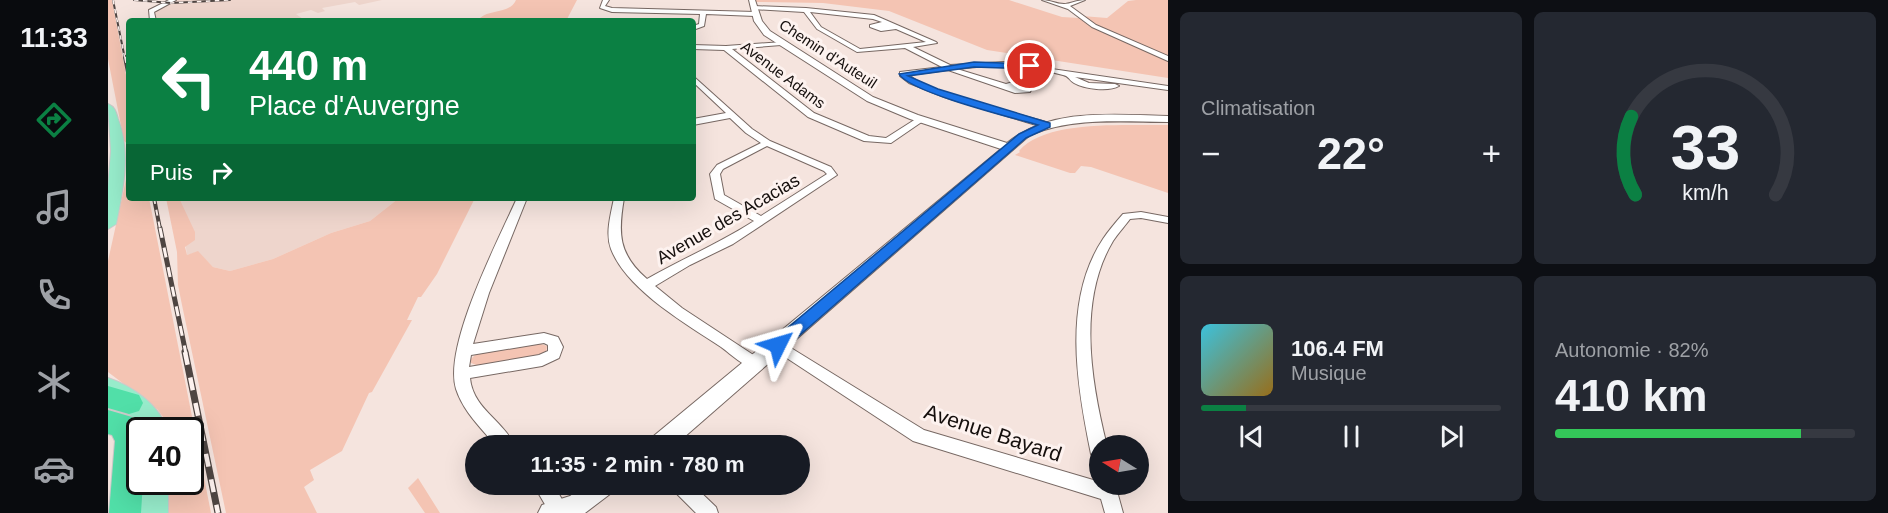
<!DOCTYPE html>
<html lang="fr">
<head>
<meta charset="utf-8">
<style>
	:root { --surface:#171b24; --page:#242831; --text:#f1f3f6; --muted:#9ea1a6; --line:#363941; --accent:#0b8043 }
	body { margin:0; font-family:Helvetica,sans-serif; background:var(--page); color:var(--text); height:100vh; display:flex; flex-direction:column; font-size:22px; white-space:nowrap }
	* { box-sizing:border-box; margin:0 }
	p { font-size:20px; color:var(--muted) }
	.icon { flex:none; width:33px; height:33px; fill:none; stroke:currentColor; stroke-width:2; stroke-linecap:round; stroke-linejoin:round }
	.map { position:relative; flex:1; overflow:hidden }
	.sheet { display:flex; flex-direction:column; gap:12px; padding:12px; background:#0d0f14; width:720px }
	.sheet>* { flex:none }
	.guide { position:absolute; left:18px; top:18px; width:570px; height:183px; border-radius:6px; box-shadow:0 6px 24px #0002; background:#0b8043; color:#fff; overflow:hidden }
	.needle { width:39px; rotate:281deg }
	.buttons { position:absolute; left:981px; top:435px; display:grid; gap:12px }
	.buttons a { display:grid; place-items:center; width:60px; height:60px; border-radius:50%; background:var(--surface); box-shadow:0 6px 24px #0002; font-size:30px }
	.speed { position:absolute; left:18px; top:417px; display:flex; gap:12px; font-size:30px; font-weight:700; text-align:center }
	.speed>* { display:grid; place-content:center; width:78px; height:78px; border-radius:50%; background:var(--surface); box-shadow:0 6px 24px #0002; line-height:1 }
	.speed .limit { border:3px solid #111; border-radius:9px; background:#fff; color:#111 }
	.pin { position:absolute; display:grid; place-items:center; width:51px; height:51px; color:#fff; margin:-26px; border:3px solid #fff; border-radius:50%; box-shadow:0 2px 6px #0007 }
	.me { position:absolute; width:66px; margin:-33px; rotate:50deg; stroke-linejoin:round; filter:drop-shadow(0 0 4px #0008) }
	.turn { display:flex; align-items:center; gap:21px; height:126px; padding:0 24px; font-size:27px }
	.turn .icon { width:78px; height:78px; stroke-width:2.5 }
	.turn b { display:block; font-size:42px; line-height:51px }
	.then { display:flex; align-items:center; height:57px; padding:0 24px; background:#0003; gap:12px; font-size:22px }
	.big { font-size:45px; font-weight:800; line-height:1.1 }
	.sheet .widget { flex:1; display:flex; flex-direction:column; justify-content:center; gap:9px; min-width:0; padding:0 21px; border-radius:9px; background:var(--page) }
	.sheet .dial { align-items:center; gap:0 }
	.dial svg { height:156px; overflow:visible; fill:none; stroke:var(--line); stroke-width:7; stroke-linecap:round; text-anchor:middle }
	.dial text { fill:var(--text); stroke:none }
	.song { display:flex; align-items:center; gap:18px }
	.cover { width:72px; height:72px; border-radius:9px; background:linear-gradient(135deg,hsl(190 70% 55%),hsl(40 70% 35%)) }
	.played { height:6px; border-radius:3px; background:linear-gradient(90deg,var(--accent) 15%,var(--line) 15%) }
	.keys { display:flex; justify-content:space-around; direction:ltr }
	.heat { display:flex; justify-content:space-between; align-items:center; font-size:33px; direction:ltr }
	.charge { height:9px; border-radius:4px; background:linear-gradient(90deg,#34c759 82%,var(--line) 0) }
	.sheet .tiles { flex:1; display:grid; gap:12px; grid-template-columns:repeat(2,1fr) }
	.trip { position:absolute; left:357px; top:435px; width:345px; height:60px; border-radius:30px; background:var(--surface); box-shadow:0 6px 24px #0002; font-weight:800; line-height:60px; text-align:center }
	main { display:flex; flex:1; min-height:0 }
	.tabs { display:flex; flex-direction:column; width:108px; justify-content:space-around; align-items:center; background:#090b0e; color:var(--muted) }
	.tabs .icon { width:42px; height:42px }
	.tabs .selected { color:var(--accent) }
	.tabs b { font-size:27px; color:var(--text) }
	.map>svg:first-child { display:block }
	.built { fill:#eed5cc }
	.green { fill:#f4c4b3 }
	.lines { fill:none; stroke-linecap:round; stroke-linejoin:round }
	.minor-casing { stroke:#776863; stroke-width:2 }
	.tertiary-casing { stroke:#776863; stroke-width:2 }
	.primary-casing { stroke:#cccaca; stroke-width:2 }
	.motorway-casing { stroke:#cccaca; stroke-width:2 }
	.minor { fill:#fff; fill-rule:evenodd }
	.tertiary { fill:#fff; fill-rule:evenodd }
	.primary { fill:#97eccb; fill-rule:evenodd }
	.motorway { fill:#51dfa8; fill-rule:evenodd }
	.rail-far3-casing { stroke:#4e4542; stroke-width:2 }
	.rail-far2-casing { stroke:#4e4542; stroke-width:4 }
	.rail-far1-casing { stroke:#4e4542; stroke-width:5 }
	.rail-casing { stroke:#4e4542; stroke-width:7 }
	.rail-far3 { stroke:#fdf2ef; stroke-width:1.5; stroke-dasharray:4.5; stroke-linecap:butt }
	.rail-far2 { stroke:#fdf2ef; stroke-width:2; stroke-dasharray:6; stroke-linecap:butt }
	.rail-far1 { stroke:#fdf2ef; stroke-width:3; stroke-dasharray:10; stroke-linecap:butt }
	.rail { stroke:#fdf2ef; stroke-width:4.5; stroke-dasharray:13; stroke-linecap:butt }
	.route { fill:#1a73e8; stroke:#114b97; stroke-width:1.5 }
	.labels { text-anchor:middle; stroke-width:6; stroke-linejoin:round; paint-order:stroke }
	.far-street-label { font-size:15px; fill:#150f0d; stroke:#fdf2ef }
	.street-label { font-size:18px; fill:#150f0d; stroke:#fdf2ef }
	.near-street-label { font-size:21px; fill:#150f0d; stroke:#fdf2ef }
</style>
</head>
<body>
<main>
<nav class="tabs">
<b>11:33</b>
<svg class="icon selected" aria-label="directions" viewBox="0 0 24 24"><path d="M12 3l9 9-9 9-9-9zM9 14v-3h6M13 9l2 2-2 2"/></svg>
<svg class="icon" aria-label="music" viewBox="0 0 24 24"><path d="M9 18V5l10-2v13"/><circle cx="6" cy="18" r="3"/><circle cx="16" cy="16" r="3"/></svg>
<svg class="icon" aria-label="phone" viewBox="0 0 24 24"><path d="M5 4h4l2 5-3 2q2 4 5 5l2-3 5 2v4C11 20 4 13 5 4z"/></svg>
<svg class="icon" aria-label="climate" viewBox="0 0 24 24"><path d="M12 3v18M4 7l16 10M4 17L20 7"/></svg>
<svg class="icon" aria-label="car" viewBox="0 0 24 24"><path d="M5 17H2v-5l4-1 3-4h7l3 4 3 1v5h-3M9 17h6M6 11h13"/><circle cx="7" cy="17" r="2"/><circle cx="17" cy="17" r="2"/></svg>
</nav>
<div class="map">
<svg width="1060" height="513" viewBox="0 0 1060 513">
	<rect width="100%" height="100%" fill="#f5e4de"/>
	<path class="built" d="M69 0H274L251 5 247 2 214 8 217 11 210 13 203 10 188 14 195 19 187 21H49L47 11Z
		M71 198H291L262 221 223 233 165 259 122 271 105 267 90 252 79 255Z"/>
	<path class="green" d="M0 0H4L21 91V145L16 141 0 59Z
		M408 0H469L458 21H373L372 18C382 9 402 14 408 0Z
		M648 0H901L954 17 971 18 985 27 1060 60V78L879 50 781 11 715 3 648 2Z
		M1028 0H1060V57L989 26 974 16 999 18 1020 1Z
		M1060 125V193L983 167 973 166 967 173H962L907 155 912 152 911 151C938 119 1019 126 1060 125Z
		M21 166V198H41L103 513H59L60 482H82V430H58L55 417 50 410 0 372V261Z
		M58 198H71L87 232V240L77 247 79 255 90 251 105 267 122 271 165 259 223 233 262 221 291 198H367L329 274 313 297H310L299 320H304L264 392 261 393 234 451 202 470 206 480 196 487 209 513H118L74 305 70 285 69 252Z
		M430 343 439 346 438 353 371 366 363 363V359L369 353Z
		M310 478 332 513H317L300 488Z"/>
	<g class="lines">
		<g class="minor-casing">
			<path id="minor" d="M61 0H68L46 12 48 21H42L41 10Z
				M495 0H501L497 6 504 8 647 12 650 14 647 16 598 14 596 26 585 30V26L591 24 592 14 504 12 492 8Z
				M934 0C942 0 948 4 956 4 962 4 969 0 977 0L962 6 988 25 1060 56V61L984 27 960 9Z
				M646 6 698 8 766 15 828 42 829 43 805 47 842 65 896 62 1060 86V90L967 77 981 83 1007 84 1011 86C1001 92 976 89 966 83 961 80 961 76 955 75 921 66 884 64 849 69L898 84 905 82 920 85 923 90 922 92 907 93 840 70 801 75C828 98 905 111 941 123L942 125 938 128 836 97 801 83 792 76V72L834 67 797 48 749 52 709 29 696 12 644 9ZM702 12 765 19 774 22 762 25V27L773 31 788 29 818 42 752 49 713 27Z
				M675 42V44L673 45 624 49 706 113 761 136 778 138 811 117 818 119 783 143 756 141 700 117 616 50 585 49V45L618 46Z
				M585 76 644 129 662 141 723 167 729 175 625 244 582 265 547 286 574 308 653 360 655 364 653 368 648 370C635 366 624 355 613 347 577 323 519 290 503 249 497 233 503 214 506 198H516C510 233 510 254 539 279 574 259 612 243 646 221L607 199 602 174 609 165 653 143 638 133 622 118 585 125V119L618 113 585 82ZM659 146 716 171 719 174 653 216 616 195 612 174 615 169Z
				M409 198H419L381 293 365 344 436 333 450 337 455 347 451 358 434 366 362 378C365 409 395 420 407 446H388C373 428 355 411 348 389 335 346 390 241 409 198ZM436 343 440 345V351L431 355 361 367 363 355Z
				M1033 212 1060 217V223L1033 218 1022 219C1017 226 1010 233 1005 241 969 301 983 382 999 446H992V461L986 459 983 454C969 386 954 301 995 239 1001 230 1008 222 1015 214Z
				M670 340 816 430 992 482V484H1007L1015 513H997L993 499 805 441 665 349 663 345 665 341Z
				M425 484H445L462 513H442Z
				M562 484H584L608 507 610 513H588L565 490Z"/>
		</g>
		<g class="tertiary-casing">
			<path id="tertiary" d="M641 0H647L654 21 662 31 765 97 810 115 899 143C943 107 1006 115 1060 116V122C1014 122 965 117 922 135L566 446H540L542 439 893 149 802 119 759 101 656 35 646 21Z
				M479 484H509L506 491 477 513H430L434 505 462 496Z"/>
		</g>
		<g class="primary-casing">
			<path id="primary" d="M0 104C7 107 8 112 10 119 23 153 15 190 8 224L0 229V187L3 151Z
				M0 378C24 386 52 405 59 430H35L26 418 0 399Z
				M34 482H60V513H32Z"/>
		</g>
		<g class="motorway-casing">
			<path id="motorway" d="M0 386 31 395 35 403 31 411 21 414 0 408Z
				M0 410 24 417 32 430V482H35L33 513H1L7 441 4 435 0 434Z"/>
		</g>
		<use href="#minor" class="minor"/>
		<use href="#tertiary" class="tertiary"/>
		<use href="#primary" class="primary"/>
		<use href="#motorway" class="motorway"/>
		<g class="rail-far3-casing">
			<path id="rail-far3" d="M5 0 17 59
				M26 0 63 3 122 0"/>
		</g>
		<g class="rail-far2-casing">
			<path id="rail-far2" d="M17 57 21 77
				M46 198 52 229"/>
		</g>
		<g class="rail-far1-casing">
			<path id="rail-far1" d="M52 228 78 354"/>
		</g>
		<g class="rail-casing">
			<path id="rail" d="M77 352 110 513"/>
		</g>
		<use href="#rail-far3" class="rail-far3"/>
		<use href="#rail-far2" class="rail-far2"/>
		<use href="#rail-far1" class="rail-far1"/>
		<use href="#rail" class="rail"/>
	</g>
	<path class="route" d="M866 62 922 64 926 66 922 69 866 67 800 76 830 89 942 123V127L918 138 676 349H665L662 345 665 340 911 134 930 125C905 118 801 92 791 74Z"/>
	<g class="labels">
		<g class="far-street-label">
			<text transform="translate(720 54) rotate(33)" y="5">Chemin d'Auteuil</text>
			<text transform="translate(675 75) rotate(37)" y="5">Avenue Adams</text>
		</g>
		<g class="street-label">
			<text transform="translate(620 219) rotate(-30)" y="6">Avenue des Acacias</text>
		</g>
		<g class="near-street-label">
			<text transform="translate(885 433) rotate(18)" y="7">Avenue Bayard</text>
		</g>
	</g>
</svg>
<div class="buttons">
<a><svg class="needle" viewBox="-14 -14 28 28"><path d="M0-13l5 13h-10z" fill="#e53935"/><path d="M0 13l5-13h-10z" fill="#9ea1a6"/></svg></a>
</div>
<div class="speed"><div class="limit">40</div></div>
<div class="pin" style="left:922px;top:66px;background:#d93025"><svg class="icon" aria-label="arrive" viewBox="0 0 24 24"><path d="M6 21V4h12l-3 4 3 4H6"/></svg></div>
<svg class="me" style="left:670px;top:345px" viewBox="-20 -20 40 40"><path d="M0-17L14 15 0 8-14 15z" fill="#1a73e8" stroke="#fff" stroke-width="4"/></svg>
<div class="trip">11:35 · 2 min · 780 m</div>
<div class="guide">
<div class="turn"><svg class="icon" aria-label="left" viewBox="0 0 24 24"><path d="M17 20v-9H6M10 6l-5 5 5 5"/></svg><div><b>440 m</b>Place d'Auvergne</div></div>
<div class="then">Puis<svg class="icon" aria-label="right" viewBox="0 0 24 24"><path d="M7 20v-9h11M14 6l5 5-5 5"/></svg></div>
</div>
</div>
<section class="sheet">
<div class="tiles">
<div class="widget"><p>Climatisation</p>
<div class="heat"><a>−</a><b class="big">22°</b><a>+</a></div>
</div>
<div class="widget dial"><svg viewBox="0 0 100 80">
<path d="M14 69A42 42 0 1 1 86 69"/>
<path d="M14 69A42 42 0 0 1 12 29" stroke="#0b8043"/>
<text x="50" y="56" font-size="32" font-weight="700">33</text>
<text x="50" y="72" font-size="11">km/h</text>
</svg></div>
<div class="widget">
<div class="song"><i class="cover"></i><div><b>106.4 FM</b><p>Musique</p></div></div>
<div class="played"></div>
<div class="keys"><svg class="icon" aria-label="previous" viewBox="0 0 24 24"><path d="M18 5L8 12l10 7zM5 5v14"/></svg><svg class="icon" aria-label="pause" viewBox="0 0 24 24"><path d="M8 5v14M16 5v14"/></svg><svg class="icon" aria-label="next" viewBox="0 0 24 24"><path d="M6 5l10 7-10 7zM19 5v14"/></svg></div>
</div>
<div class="widget"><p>Autonomie · 82%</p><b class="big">410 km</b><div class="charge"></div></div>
</div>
</section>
</main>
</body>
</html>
